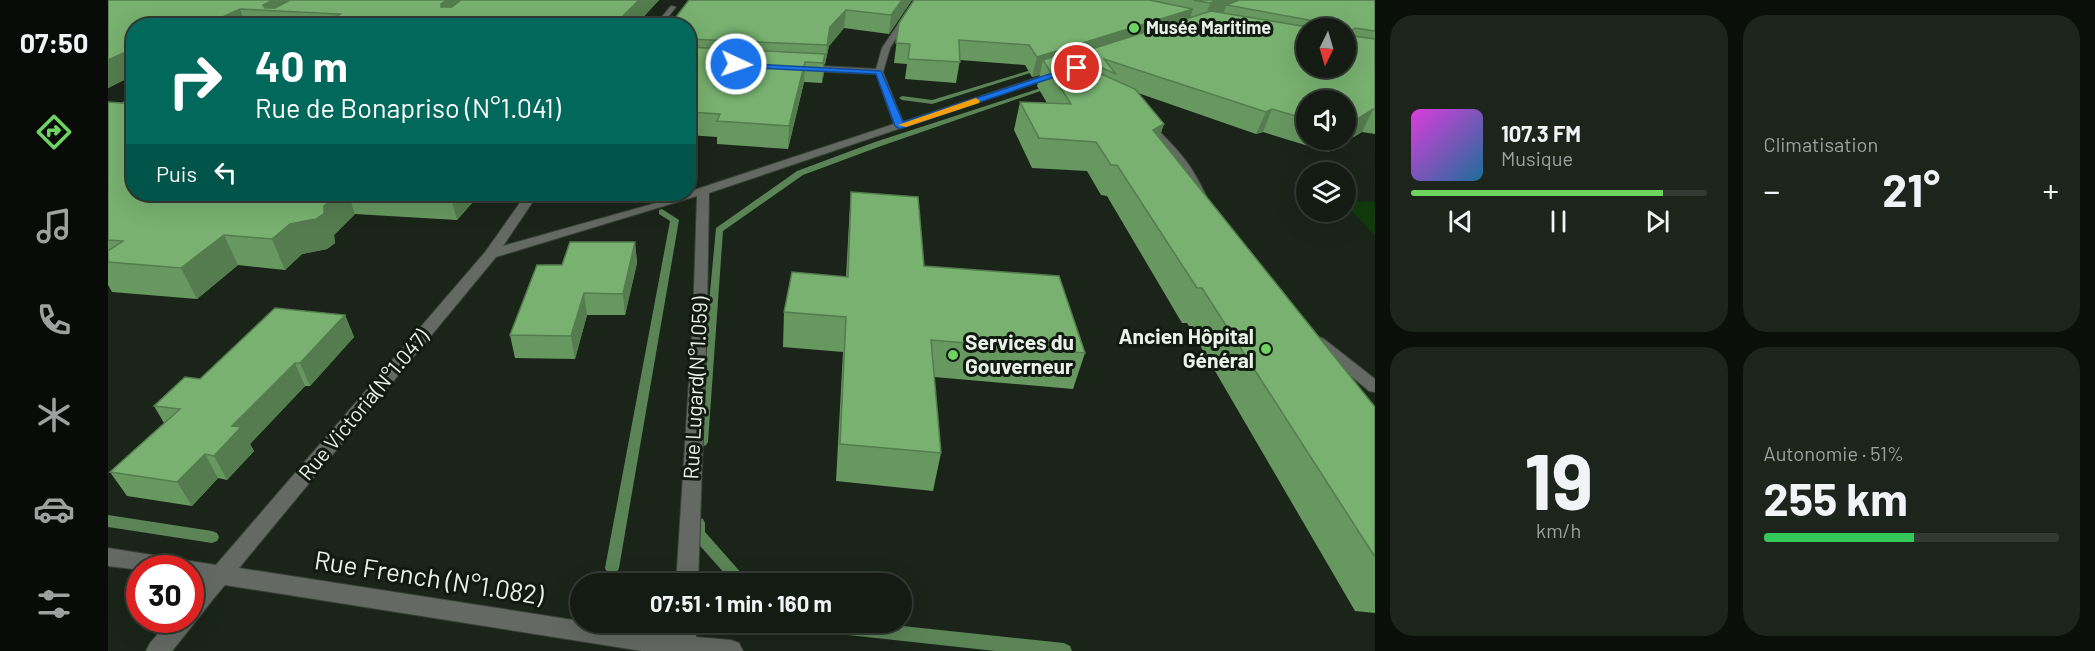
<!DOCTYPE html>
<html lang="fr">
<head>
<meta charset="utf-8">
<style>
	:root { --surface:#141b13; --page:#1d241c; --text:#f1f3f6; --muted:#9da1a0; --line:#333933; --accent:#6dd361 }
	body { margin:0; font-family:Barlow,sans-serif; background:var(--page); color:var(--text); height:100vh; display:flex; flex-direction:column; font-size:22px; white-space:nowrap }
	* { box-sizing:border-box; margin:0 }
	p { font-size:20px; color:var(--muted) }
	.icon { flex:none; width:33px; height:33px; fill:none; stroke:currentColor; stroke-width:2; stroke-linecap:round; stroke-linejoin:round }
	.map { position:relative; flex:1; overflow:hidden }
	.panel { display:flex; flex-direction:column; gap:15px; padding:15px; background:#0b0f0a; width:720px }
	.panel>* { flex:none }
	.banner { position:absolute; left:18px; top:18px; width:570px; height:183px; border-radius:24px; box-shadow:0 6px 24px #0002,0 0 0 2px var(--line); background:#00695c; color:#fff; overflow:hidden }
	.needle { width:39px; rotate:185deg }
	.tools { position:absolute; left:1188px; top:18px; display:grid; gap:12px }
	.tools a { display:grid; place-items:center; width:60px; height:60px; border-radius:50%; background:var(--surface); box-shadow:0 6px 24px #0002,0 0 0 2px var(--line); font-size:30px }
	.speed { position:absolute; left:18px; top:555px; display:flex; gap:12px; font-size:30px; font-weight:700; text-align:center }
	.speed>* { display:grid; place-content:center; width:78px; height:78px; border-radius:50%; background:var(--surface); box-shadow:0 6px 24px #0002,0 0 0 2px var(--line); line-height:1 }
	.speed .limit { border:9px solid #d22; background:#fff; color:#111 }
	.pin { position:absolute; display:grid; place-items:center; width:51px; height:51px; color:#fff; margin:-26px; border:3px solid #fff; border-radius:50%; box-shadow:0 2px 6px #0007 }
	.me { position:absolute; width:66px; margin:-33px; rotate:93deg; stroke-linejoin:round; filter:drop-shadow(0 0 4px #0008) }
	.turn { display:flex; align-items:center; gap:21px; height:126px; padding:0 30px; font-size:27px }
	.turn .icon { width:78px; height:78px; stroke-width:2.5 }
	.turn b { display:block; font-size:42px; line-height:51px }
	.then { display:flex; align-items:center; height:57px; padding:0 30px; background:#0003; gap:12px; font-size:22px }
	.big { font-size:45px; font-weight:700; line-height:1.1 }
	.panel .tile { flex:1; display:flex; flex-direction:column; justify-content:center; gap:9px; min-width:0; padding:0 21px; border-radius:24px; background:var(--page) }
	.panel .dial { align-items:center; gap:0 }
	.dial b { font-size:78px; line-height:1 }
	.song { display:flex; align-items:center; gap:18px }
	.cover { width:72px; height:72px; border-radius:9px; background:linear-gradient(135deg,hsl(300 70% 55%),hsl(200 70% 35%)) }
	.played { height:6px; border-radius:3px; background:linear-gradient(90deg,var(--accent) 85%,var(--line) 85%) }
	.keys { display:flex; justify-content:space-around; direction:ltr }
	.heat { display:flex; justify-content:space-between; align-items:center; font-size:33px; direction:ltr }
	.charge { height:9px; border-radius:4px; background:linear-gradient(90deg,#34c759 51%,var(--line) 0) }
	.panel .tiles { flex:1; display:grid; gap:15px; grid-template-columns:repeat(2,1fr) }
	.trip { position:absolute; left:462px; top:573px; width:342px; height:60px; border-radius:30px; background:var(--surface); box-shadow:0 6px 24px #0002,0 0 0 2px var(--line); font-weight:700; line-height:60px; text-align:center }
	main { display:flex; flex:1; min-height:0 }
	.tab-bar { display:flex; flex-direction:column; width:108px; justify-content:space-around; align-items:center; background:#080b08; color:var(--muted) }
	.tab-bar .icon { width:42px; height:42px }
	.tab-bar .active { color:var(--accent) }
	.tab-bar b { font-size:27px; color:var(--text) }
	.map>svg:first-child { display:block }
	.green { fill:#113a0d }
	.lines { fill:none; stroke-linecap:round; stroke-linejoin:round }
	.stream { fill:#5a8456; fill-rule:evenodd }
	.lane-casing { stroke:#374136; stroke-width:2 }
	.street-casing { stroke:#374136; stroke-width:2 }
	.secondary-casing { stroke:#374136; stroke-width:2 }
	.lane { fill:#646963; fill-rule:evenodd }
	.street { fill:#646963; fill-rule:evenodd }
	.secondary { fill:#8a9389; fill-rule:evenodd }
	.wall { fill:#679860; fill-rule:evenodd }
	.shaded-wall { fill:#547c4e }
	.building { fill:#78b170; stroke:#547c4e; stroke-width:1.5 }
	.route { fill:#1a73e8; stroke:#114b97; stroke-width:1.5 }
	.slow { fill:#f59e0b }
	.poi-dot { fill:#6dd361; stroke:#111a10; stroke-width:2 }
	.labels { text-anchor:middle; stroke-width:6; stroke-linejoin:round; paint-order:stroke }
	.far-poi-label { font-size:18px; font-weight:bold; fill:#eaf1e9; stroke:#111a10; text-anchor:start }
	.poi-label { font-size:21px; font-weight:bold; fill:#eaf1e9; stroke:#111a10; text-anchor:end }
	.street-label { font-size:21px; fill:#eaf1e9; stroke:#111a10 }
	.near-street-label { font-size:26px; fill:#eaf1e9; stroke:#111a10 }
</style>
</head>
<body>
<main>
<nav class="tab-bar">
<b>07:50</b>
<svg class="icon active" aria-label="directions" viewBox="0 0 24 24"><path d="M12 3l9 9-9 9-9-9zM9 14v-3h6M13 9l2 2-2 2"/></svg>
<svg class="icon" aria-label="music" viewBox="0 0 24 24"><path d="M9 18V5l10-2v13"/><circle cx="6" cy="18" r="3"/><circle cx="16" cy="16" r="3"/></svg>
<svg class="icon" aria-label="phone" viewBox="0 0 24 24"><path d="M5 4h4l2 5-3 2q2 4 5 5l2-3 5 2v4C11 20 4 13 5 4z"/></svg>
<svg class="icon" aria-label="climate" viewBox="0 0 24 24"><path d="M12 3v18M4 7l16 10M4 17L20 7"/></svg>
<svg class="icon" aria-label="car" viewBox="0 0 24 24"><path d="M5 17H2v-5l4-1 3-4h7l3 4 3 1v5h-3M9 17h6M6 11h13"/><circle cx="7" cy="17" r="2"/><circle cx="17" cy="17" r="2"/></svg>
<svg class="icon" aria-label="filters" viewBox="0 0 24 24"><path d="M4 7h16M4 17h16"/><circle cx="9" cy="7" r="2"/><circle cx="15" cy="17" r="2"/></svg>
</nav>
<div class="map">
<svg width="1267" height="651" viewBox="0 0 1267 651">
	<rect width="100%" height="100%" fill="#1a2419"/>
	<path class="green" d="M1238 201 1267 202V235L1238 205Z"/>
	<g class="lines">
		<path class="stream" d="M933 67 938 68 824 104 794 100 791 98 794 96 824 100Z
			M942 85 947 86 773 146 695 175 615 231 600 442 598 445 594 447 590 445 588 442 608 228 689 171 767 142Z
			M554 209 571 220 511 568 509 572 504 574 499 572 497 568 562 221 551 214V210Z
			M0 515 104 531 109 533 111 537 109 541 104 543 0 527Z
			M590 517 595 519 597 523V532L643 584H626L585 538C582 532 582 525 585 519Z
			M677 622H757L956 643 962 646 964 651H887L685 629 679 627Z"/>
		<g class="lane-casing">
			<path id="lane" d="M563 6 568 7 553 26H546Z
				M1034 122H1042C1069 149 1083 162 1099 198L1097 201H1089L1077 172 1034 126Z
				M1211 337 1216 339 1267 379V392L1261 391 1206 345 1203 342 1206 339Z"/>
		</g>
		<g class="street-casing">
			<path id="street" d="M806 0H812L782 48 775 72 795 122 946 72 953 74 601 193 599 319 590 584H568L585 319 589 196 388 257 131 568 472 621V622L565 635 566 622H588V637L623 640 631 643 635 651H534L117 585C98 607 83 628 64 651H38L42 643 62 620H82V594L94 581 82 579V568H32V570L0 566V548L108 565 378 251 418 194H430L395 246 580 194V192L786 124 768 74 697 71 693 68 697 65 768 69 774 48Z"/>
		</g>
		<g class="secondary-casing">
			<path id="secondary" d="M26 97V104L0 117V110Z"/>
		</g>
		<use href="#lane" class="lane"/>
		<use href="#street" class="street"/>
		<use href="#secondary" class="secondary"/>
	</g>
	<path class="wall" d="M0 0H551L527 26H26V75L0 88Z
		M581 0H804L781 34 736 28 721 46 717 64H716L714 83 696 82 680 149 609 144V137L580 135Z
		M806 0H1267V134L1254 132 1220 152 1155 132 1148 134 1030 93 1056 124 1051 138 1267 407V613L1247 611 1079 323H1074L999 196 993 195 979 171 924 168 906 130 912 102 939 103 929 86 932 75 924 77 917 65 852 60 848 83 797 79 799 64 786 63 791 23ZM1198 100H1238V140H1198Z
		M0 102 26 194H372L349 220 247 214 226 235 227 243 219 249 194 254 177 270 130 265 89 299 4 292 0 285Z
		M743 192 816 266 977 353 965 389 826 377 833 453 825 491 728 481 735 352 675 347 676 312 738 277 741 223Z
		M527 242 529 263 517 315H479L467 359 407 358 402 335 454 265Z
		M237 315 246 337 202 386H197L142 444 146 451 119 480 110 478 84 506 19 496 2 472 56 423 46 406 92 379Z"/>
	<path class="shaded-wall" d="M165 0H206L156 10 155 5Z
		M339 0H366L338 24 333 7V4Z
		M531 0H551L527 26H507V24Z
		M794 0H804L781 34 783 15Z
		M1109 0H1142L1119 5 1116 12 1096 21 1102 3Z
		M132 9 138 26H95Z
		M1085 9 1079 27 965 55 963 65 935 60 932 75 924 77 929 57Z
		M738 10 736 28 721 46 717 64 719 45 722 27Z
		M26 48V75L0 88V60Z
		M717 54 716 74 714 83 715 63Z
		M697 62 696 82 680 149 681 126Z
		M1164 109 1155 132 1148 134 1158 112Z
		M1265 109 1254 132 1220 152 1226 140H1238V126Z
		M1056 124 1046 152 1045 130Z
		M229 194H240L247 214 226 235 227 243 219 249 194 254 177 270 164 239 182 224 216 206Z
		M342 194H372L349 220Z
		M116 235 130 265 89 299 73 268Z
		M527 242 529 263 517 315 515 294Z
		M476 293 479 315 467 359 463 336Z
		M237 315 246 337 202 386 192 363Z
		M187 363 197 386 142 444 146 451 119 480 106 456 124 426Z
		M97 454 110 478 84 506 69 482Z"/>
	<path class="building" d="M0 0H165L155 5 157 8H167L182 0H339L333 4V7H344L353 0H531L507 24 475 26H211L232 14 132 9 95 26H26V48L0 60Z
		M581 0H794L783 15 738 10 722 27 719 45 580 39V26H561Z
		M806 0H1041L1085 9 929 57 921 45 851 40 852 62 800 59 802 44 788 43 791 23Z
		M1085 0H1109L1102 3Z
		M1131 0H1267V31L1247 28 1244 30 1246 36 1267 39V110L1265 109 1238 126V100H1198V119L1164 109 1158 112 996 59 1008 74 965 55 1103 11 1206 28H1198V68H1238V28H1207L1206 21 1119 5Z
		M580 47 717 54 715 63 697 62 681 126 609 121 612 114 580 112Z
		M951 55 1027 89 1056 124 1045 130 1267 407V557L1094 288H1089L1009 165H1003L988 142 931 138 912 102 963 104 935 60Z
		M0 102 26 104V194H229L216 206V214L208 219 182 224 164 239 116 235 73 268 0 262V251L15 241 0 240Z
		M743 192 810 197 816 266 951 276 977 353 823 340 833 453 732 444 738 317 676 312 684 272 740 277Z
		M462 242H527L515 294 476 293 463 336 402 335 429 265H454Z
		M167 308 237 315 192 363H187L124 426 133 427 106 456 97 454 69 482 2 472 72 409 46 406 77 377 92 379Z"/>
	<path class="route" d="M625 63 773 71 795 122 966 66 973 68 792 129 787 126 768 74 628 67 625 66Z"/>
	<path class="slow" d="M868 98 872 101 871 103 798 127 790 125Z"/>
	<g class="poi-dot">
		<circle cx="1026" cy="28" r="6"/>
		<circle cx="1158" cy="349" r="6"/>
		<circle cx="845" cy="355" r="6"/>
	</g>
	<g class="labels">
		<g class="far-poi-label">
			<text x="1038" y="34">Musée Maritime</text>
		</g>
		<g class="poi-label">
			<text x="1146" y="344">Ancien Hôpital<tspan x="1146" dy="24">Général</tspan></text>
			<text x="857" y="350" text-anchor="start">Services du<tspan x="857" dy="24">Gouverneur</tspan></text>
		</g>
		<g class="street-label">
			<text transform="translate(588 388) rotate(-87)" y="7">Rue Lugard(N°1.059)</text>
			<text transform="translate(256 405) rotate(-50)" y="7">Rue Victoria(N°1.047)</text>
		</g>
		<g class="near-street-label">
			<text transform="translate(321 578) rotate(9)" y="9">Rue French (N°1.082)</text>
		</g>
	</g>
</svg>
<div class="tools">
<a><svg class="needle" viewBox="-14 -14 28 28"><path d="M0-13l5 13h-10z" fill="#e53935"/><path d="M0 13l5-13h-10z" fill="#9da1a0"/></svg></a>
<a><svg class="icon" aria-label="sound" viewBox="0 0 24 24"><path d="M4 9h4l5-4v14l-5-4H4zM17 9q2 3 0 6"/></svg></a>
<a><svg class="icon" aria-label="layers" viewBox="0 0 24 24"><path d="M12 4l9 5-9 5-9-5zM3 14l9 5 9-5"/></svg></a>
</div>
<div class="speed"><div class="limit">30</div></div>
<div class="pin" style="left:969px;top:68px;background:#d93025"><svg class="icon" aria-label="arrive" viewBox="0 0 24 24"><path d="M6 21V4h12l-3 4 3 4H6"/></svg></div>
<svg class="me" style="left:628px;top:64px" viewBox="-20 -20 40 40"><circle r="17" fill="#1a73e8" stroke="#fff" stroke-width="3"/><path d="M0-11L8 9 0 5-8 9z" fill="#fff"/></svg>
<div class="trip">07:51 · 1 min · 160 m</div>
<div class="banner">
<div class="turn"><svg class="icon" aria-label="right" viewBox="0 0 24 24"><path d="M7 20v-9h11M14 6l5 5-5 5"/></svg><div><b>40 m</b>Rue de Bonapriso (N°1.041)</div></div>
<div class="then">Puis<svg class="icon" aria-label="left" viewBox="0 0 24 24"><path d="M17 20v-9H6M10 6l-5 5 5 5"/></svg></div>
</div>
</div>
<section class="panel">
<div class="tiles">
<div class="tile">
<div class="song"><i class="cover"></i><div><b>107.3 FM</b><p>Musique</p></div></div>
<div class="played"></div>
<div class="keys"><svg class="icon" aria-label="previous" viewBox="0 0 24 24"><path d="M18 5L8 12l10 7zM5 5v14"/></svg><svg class="icon" aria-label="pause" viewBox="0 0 24 24"><path d="M8 5v14M16 5v14"/></svg><svg class="icon" aria-label="next" viewBox="0 0 24 24"><path d="M6 5l10 7-10 7zM19 5v14"/></svg></div>
</div>
<div class="tile"><p>Climatisation</p>
<div class="heat"><a>−</a><b class="big">21°</b><a>+</a></div>
</div>
<div class="tile dial"><b>19</b><p>km/h</p></div>
<div class="tile"><p>Autonomie · 51%</p><b class="big">255 km</b><div class="charge"></div></div>
</div>
</section>
</main>
</body>
</html>
